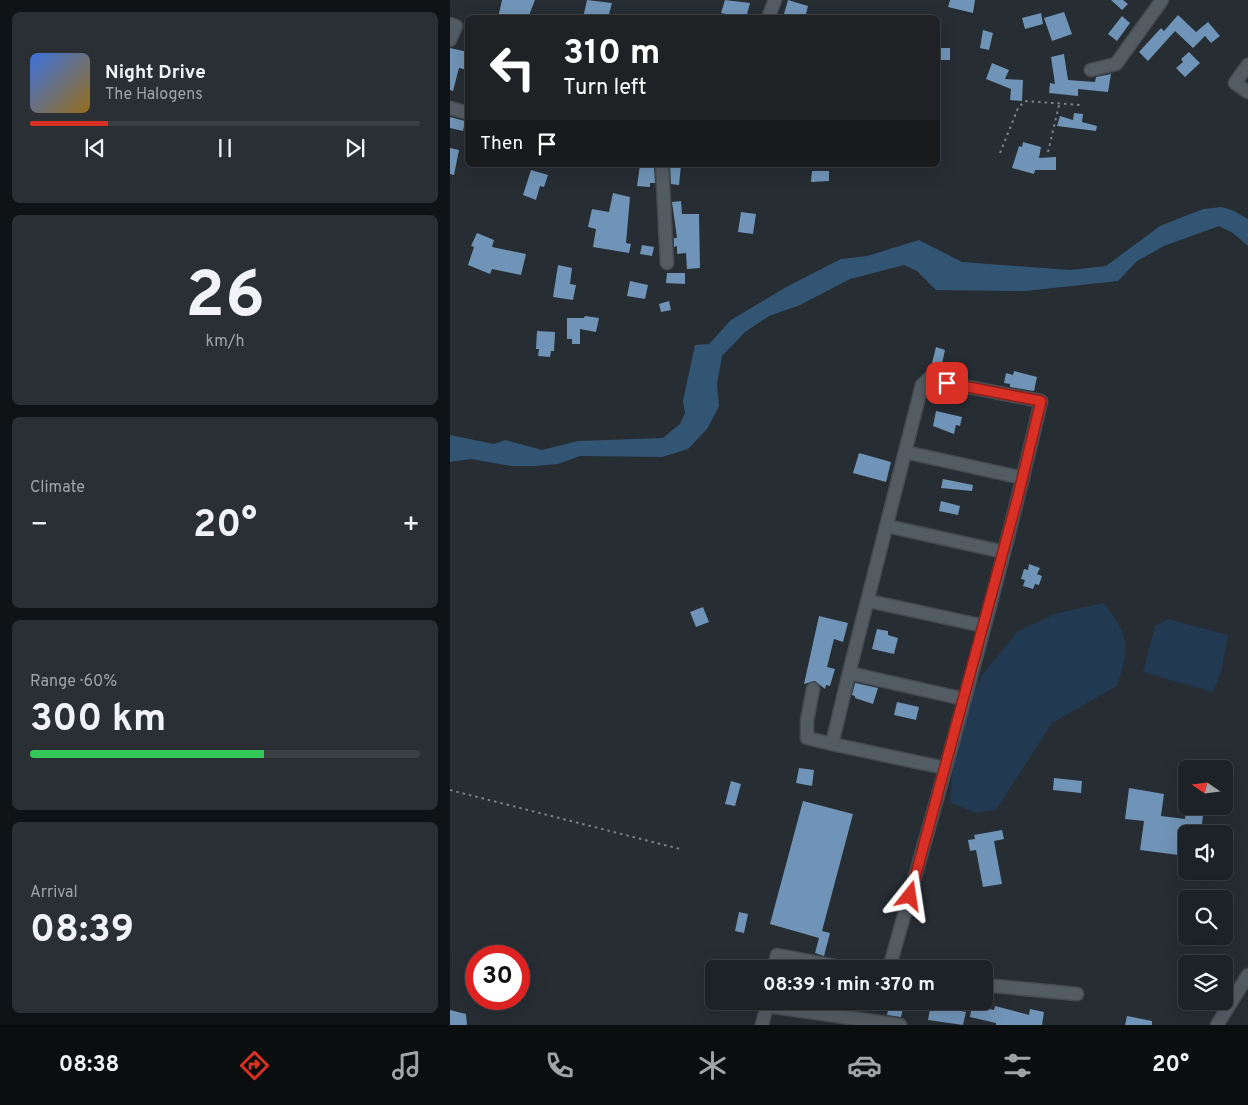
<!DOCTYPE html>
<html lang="en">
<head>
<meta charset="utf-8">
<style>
	:root { --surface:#1c2226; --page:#292f32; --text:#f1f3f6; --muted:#a0a4a7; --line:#3a3f43; --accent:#d93025 }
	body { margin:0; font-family:Overpass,sans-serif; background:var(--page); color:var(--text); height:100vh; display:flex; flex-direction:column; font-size:19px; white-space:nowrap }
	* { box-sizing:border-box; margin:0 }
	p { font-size:16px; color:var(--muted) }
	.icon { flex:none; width:28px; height:28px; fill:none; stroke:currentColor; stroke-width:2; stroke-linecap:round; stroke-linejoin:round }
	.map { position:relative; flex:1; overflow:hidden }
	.drawer { display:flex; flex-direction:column; gap:12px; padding:12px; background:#0f1315; width:450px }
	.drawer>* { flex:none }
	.banner { position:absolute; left:15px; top:15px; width:475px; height:152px; border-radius:8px; box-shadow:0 5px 20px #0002,0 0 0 1px var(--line); background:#202124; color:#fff; overflow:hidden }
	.needle { width:32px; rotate:284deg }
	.fabs { position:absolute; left:728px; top:760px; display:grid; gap:10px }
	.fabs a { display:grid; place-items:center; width:55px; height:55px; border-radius:8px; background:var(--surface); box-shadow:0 5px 20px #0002,0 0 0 1px var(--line); font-size:25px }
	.speed { position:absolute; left:15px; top:945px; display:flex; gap:10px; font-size:25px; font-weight:700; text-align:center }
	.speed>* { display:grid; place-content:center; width:65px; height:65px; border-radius:50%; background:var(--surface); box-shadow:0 5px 20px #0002,0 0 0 1px var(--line); line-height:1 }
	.speed .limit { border:8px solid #d22; background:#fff; color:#111 }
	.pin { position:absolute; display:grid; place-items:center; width:42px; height:42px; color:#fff; margin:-21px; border-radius:10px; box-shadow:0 2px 8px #0006 }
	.me { position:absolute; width:55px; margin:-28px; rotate:15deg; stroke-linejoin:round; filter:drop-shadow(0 0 4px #0008) }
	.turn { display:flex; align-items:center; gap:18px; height:105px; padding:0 15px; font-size:22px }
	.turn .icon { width:65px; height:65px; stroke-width:2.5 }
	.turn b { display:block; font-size:35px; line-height:42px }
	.then { display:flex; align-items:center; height:48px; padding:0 15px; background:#0003; gap:10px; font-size:19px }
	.big { font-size:38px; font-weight:700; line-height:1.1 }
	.drawer .widget { flex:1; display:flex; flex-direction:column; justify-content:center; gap:8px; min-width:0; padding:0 18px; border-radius:8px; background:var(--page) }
	.drawer .dial { align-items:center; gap:0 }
	.dial b { font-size:65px; line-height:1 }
	.song { display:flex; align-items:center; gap:15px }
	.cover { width:60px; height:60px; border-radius:8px; background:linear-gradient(135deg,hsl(220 70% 55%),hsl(40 70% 35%)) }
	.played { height:5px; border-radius:2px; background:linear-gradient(90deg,var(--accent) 20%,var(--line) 20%) }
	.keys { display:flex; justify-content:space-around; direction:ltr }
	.heat { display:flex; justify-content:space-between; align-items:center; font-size:28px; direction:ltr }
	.charge { height:8px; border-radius:4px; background:linear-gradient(90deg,#34c759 60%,var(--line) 0) }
	.trip { position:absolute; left:255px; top:960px; width:288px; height:50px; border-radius:8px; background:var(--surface); box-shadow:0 5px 20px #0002,0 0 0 1px var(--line); font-weight:700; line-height:50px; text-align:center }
	.tab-bar { display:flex; height:80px; justify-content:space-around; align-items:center; background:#0b0e0f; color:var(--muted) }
	.tab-bar .icon { width:35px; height:35px }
	.tab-bar .current { color:var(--accent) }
	.tab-bar b { font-size:22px; color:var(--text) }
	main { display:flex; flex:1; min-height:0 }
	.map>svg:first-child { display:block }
	.green { fill:#213a51 }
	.forest { fill:#335574 }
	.building { fill:#7094b7 }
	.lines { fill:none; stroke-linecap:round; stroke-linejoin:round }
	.minor-casing { stroke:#454b51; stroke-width:15 }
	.path { stroke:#7c8287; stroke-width:2; stroke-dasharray:2.5 4; stroke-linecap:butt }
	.minor { stroke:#545c63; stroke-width:12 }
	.route-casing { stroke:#8d1f18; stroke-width:12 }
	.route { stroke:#d93025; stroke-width:9 }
</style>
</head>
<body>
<main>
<section class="drawer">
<div class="widget">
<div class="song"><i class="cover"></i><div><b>Night Drive</b><p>The Halogens</p></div></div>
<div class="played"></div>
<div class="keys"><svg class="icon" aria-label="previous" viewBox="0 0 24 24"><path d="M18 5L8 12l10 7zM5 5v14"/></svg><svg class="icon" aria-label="pause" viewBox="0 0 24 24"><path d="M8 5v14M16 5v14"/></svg><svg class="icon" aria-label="next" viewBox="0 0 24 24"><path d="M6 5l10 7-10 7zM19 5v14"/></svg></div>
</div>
<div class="widget dial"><b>26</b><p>km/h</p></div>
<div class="widget"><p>Climate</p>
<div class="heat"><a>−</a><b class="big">20°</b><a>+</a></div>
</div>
<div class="widget"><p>Range · 60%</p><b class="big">300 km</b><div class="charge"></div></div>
<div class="widget"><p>Arrival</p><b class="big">08:39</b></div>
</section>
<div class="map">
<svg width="798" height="1025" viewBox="0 0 798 1025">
	<rect width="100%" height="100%" fill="#262d33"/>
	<path class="green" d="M654 603C680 638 680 645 667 686L602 723 546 810 526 813 500 802 503 769 521 699 532 675 567 632 605 614Z
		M718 619 778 635 771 672 763 692 693 672 705 626Z"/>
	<path class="forest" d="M772 207 784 211 798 219V246L783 233 769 226 714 246 687 261 668 281 575 291 486 290 467 271 454 265 400 279 350 305 319 316 295 332 272 356 267 384 269 406 257 429 238 449 212 457 130 456 108 464 84 466H61L21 459 0 462V435L44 444 55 440 92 450 128 441 213 438 230 424 235 413 233 401 245 345 259 344 281 320 338 286 391 259 417 256 469 240 512 262 620 270 656 266 710 226 753 209Z"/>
	<path class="building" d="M52 0H85L78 18H48Z
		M137 0 162 3 158 18H133Z
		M275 0 300 3 296 18 271 13Z
		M338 0 358 6 355 18 334 14Z
		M500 0H525L523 13 498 7Z
		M661 0H673L678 4 672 10Z
		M614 12 622 34 602 41 594 18Z
		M591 13 593 24 575 29 572 18Z
		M728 15 746 32 758 22 770 36 761 43 755 36 743 48 725 31 698 61 689 52 711 28 714 31Z
		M672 16 680 23 667 41 658 34Z
		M533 30 543 33 539 50 530 48Z
		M0 48 18 52V70L9 68 3 91 0 90Z
		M488 48H500V60H488Z
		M739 52 750 63 735 77 726 68 733 62 731 59Z
		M614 54 618 80 645 82 646 77 661 74 658 92 628 89V96L599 93 600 83 605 84 601 57Z
		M542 63 559 70 555 79 573 80 572 101 560 100 561 89 536 79Z
		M624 113 633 114 632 122 647 126 646 131 607 126 610 116 623 120Z
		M0 117 15 121 13 131 0 128Z
		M573 142 591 147 589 158 606 157V170H585L584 174 562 168 569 146 572 147Z
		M0 148 9 150 4 175 0 174Z
		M190 165 204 166 205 183H200V187L187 186Z
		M220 165H231L229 185 221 184Z
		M81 170 98 175 94 187 90 186 86 200 73 195Z
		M362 171H379V181L361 182Z
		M163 193 180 197 176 243 181 244 179 253 143 247 146 229 138 227 142 209 159 212Z
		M231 201 232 214H249L250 268 237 269 236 253 227 254V246L224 247V238H227L222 202Z
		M291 212 306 214 303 234 288 232Z
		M27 233 44 240 42 247 76 254 71 275 42 269 40 274 18 265 24 247 21 246Z
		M192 245 204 247 202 256 190 254Z
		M108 265 122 268 120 284 126 285 123 300 103 297Z
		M217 273H235V284L216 283Z
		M180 281 198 285 195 299 177 296Z
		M219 301 221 310 211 312 209 304Z
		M135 316 149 318 146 332 130 329V344H122V339H117V318H134Z
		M87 331 105 332 104 351H101L100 357 88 356 89 349H86Z
		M486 347 495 350 490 373 480 371Z
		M564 371 587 377 584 391 560 387V384L554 383 556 373 563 375Z
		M486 411 512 417 510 426 506 425 504 434 483 426Z
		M409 453 441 462 436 482 403 473Z
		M493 479 523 485 522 491 491 488Z
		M491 501 510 506 508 515 489 511Z
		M579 564 590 568 587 574 592 576 589 585 585 584 583 589 573 586 575 580 571 579 574 569 578 570Z
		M253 607 259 622 246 627 240 612Z
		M369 616 398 623 393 642 384 639 377 667 385 669 380 686 376 685 375 689 365 681 354 684Z
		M427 629 438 631V635L448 638 444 654 422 649Z
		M405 683 428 688 423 704 405 698V696L402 695Z
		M447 702 469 707 466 720 444 715Z
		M349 768 364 770 362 786 346 783Z
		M604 778 632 781 631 793 603 790Z
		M281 781 291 784 285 806 275 804Z
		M679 788 714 794 711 816 735 819 736 806H754L751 834H736V856L690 850 694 821 675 819Z
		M353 801 403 814 372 931 380 933 374 956 365 953 369 938 320 924Z
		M552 830 554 839 544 841 552 884 533 887 526 850 520 851 518 840 525 839 524 835Z
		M289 912 298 914 294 933 285 931Z
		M440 1001H455L451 1017 437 1015Z
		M463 1001H485L500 1005V1009L516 1012 513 1025 478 1020 480 1009 463 1006Z
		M522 1005 544 1010 545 1006 579 1015 580 1009 594 1012 592 1025H546V1023L520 1017Z
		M0 1010 16 1014 17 1025H0Z
		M677 1016 702 1021V1025H675Z"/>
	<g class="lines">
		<g class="minor-casing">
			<path id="minor" d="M318 18 325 0
				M0 24 6 26 0 40
				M798 65 785 83 798 92
				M641 70 666 64 712 0
				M0 108 18 113
				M212 165 217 263
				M455 452 573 478
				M437 526 554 552
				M419 601 534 626
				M399 673 382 744 495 768
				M363 689 357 721V738L382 744
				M324 969 327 955 402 969
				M439 969C492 780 547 592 591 401L478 379 472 385 399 673 514 699
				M534 985 627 994
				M317 1006 450 1025
				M312 1025 318 1001
				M767 1025 798 975"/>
		</g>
		<path class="path" d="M598 152 609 105
			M550 153 568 108 575 101 630 105
			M0 790 230 849"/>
		<use href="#minor" class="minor"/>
	</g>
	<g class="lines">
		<g class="route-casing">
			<path id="route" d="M460 896 568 496 591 401 497 383"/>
		</g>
		<use href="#route" class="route"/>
	</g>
</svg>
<div class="fabs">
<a><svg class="needle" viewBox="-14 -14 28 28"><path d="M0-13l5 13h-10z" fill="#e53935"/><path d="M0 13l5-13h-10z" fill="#a0a4a7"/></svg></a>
<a><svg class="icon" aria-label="sound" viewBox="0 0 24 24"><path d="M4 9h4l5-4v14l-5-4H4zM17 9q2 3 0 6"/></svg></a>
<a><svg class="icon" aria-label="search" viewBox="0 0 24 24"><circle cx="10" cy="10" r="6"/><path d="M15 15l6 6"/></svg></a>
<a><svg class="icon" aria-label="layers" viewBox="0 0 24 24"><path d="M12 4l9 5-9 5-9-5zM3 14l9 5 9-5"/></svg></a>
</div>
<div class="speed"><div class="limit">30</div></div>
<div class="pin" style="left:497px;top:383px;background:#d93025"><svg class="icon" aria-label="arrive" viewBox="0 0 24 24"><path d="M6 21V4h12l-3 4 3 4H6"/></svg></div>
<svg class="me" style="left:460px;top:896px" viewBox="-20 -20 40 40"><path d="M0-17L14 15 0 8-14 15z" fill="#d93025" stroke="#fff" stroke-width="4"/></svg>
<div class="trip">08:39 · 1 min · 370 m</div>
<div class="banner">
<div class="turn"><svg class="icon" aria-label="left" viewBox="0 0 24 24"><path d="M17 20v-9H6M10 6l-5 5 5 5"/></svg><div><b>310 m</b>Turn left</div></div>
<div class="then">Then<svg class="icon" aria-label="arrive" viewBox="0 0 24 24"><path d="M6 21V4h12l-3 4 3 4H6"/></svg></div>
</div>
</div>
</main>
<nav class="tab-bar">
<b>08:38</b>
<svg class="icon current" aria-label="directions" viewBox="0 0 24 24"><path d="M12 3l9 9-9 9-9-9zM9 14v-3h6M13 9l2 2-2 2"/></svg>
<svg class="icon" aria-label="music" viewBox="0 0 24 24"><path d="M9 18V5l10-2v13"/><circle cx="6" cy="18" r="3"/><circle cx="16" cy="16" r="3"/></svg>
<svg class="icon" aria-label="phone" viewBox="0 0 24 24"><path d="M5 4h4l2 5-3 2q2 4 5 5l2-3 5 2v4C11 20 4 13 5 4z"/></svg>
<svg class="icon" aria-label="climate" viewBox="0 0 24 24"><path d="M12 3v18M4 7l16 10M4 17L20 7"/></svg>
<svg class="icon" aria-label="car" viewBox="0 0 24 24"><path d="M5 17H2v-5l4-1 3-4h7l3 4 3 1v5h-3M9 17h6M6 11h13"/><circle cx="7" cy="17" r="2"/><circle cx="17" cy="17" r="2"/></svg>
<svg class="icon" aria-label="filters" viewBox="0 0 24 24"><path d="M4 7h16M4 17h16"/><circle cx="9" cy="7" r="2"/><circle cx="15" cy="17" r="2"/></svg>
<b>20°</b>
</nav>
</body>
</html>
